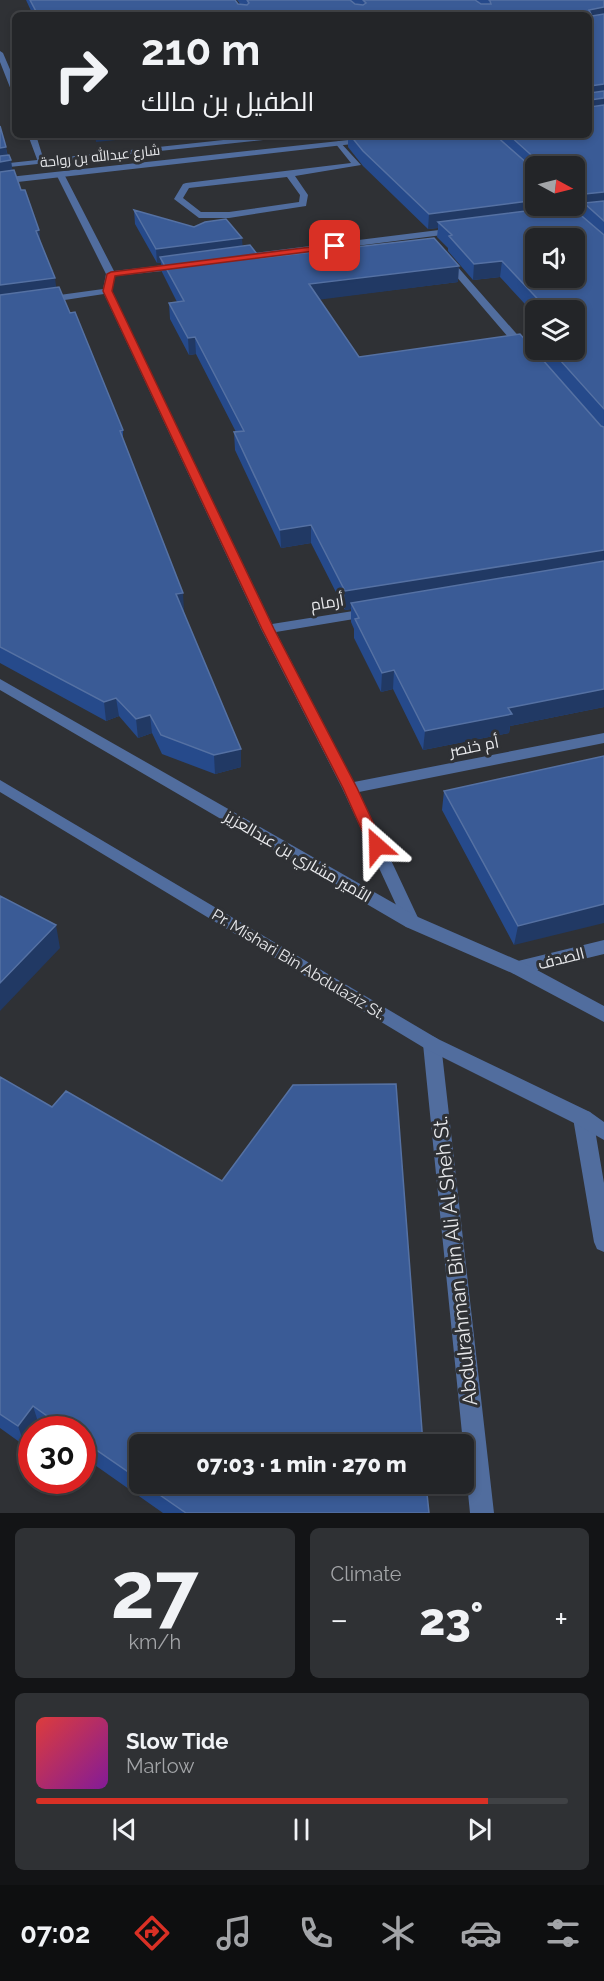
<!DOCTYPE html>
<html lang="en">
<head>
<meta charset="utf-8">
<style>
	:root { --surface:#232528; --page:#2f3134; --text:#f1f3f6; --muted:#a3a5a8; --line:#404245; --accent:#d93025 }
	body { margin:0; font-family:Raleway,Cairo,sans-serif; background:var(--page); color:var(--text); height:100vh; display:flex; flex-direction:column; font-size:22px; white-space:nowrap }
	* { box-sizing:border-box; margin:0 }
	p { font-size:20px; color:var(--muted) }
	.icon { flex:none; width:33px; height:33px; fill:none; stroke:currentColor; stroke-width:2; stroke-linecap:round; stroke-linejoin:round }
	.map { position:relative; height:1513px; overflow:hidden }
	.drawer { display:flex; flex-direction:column; gap:15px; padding:15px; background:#131416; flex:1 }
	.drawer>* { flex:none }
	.hud { position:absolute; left:12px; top:12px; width:580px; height:126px; border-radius:9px; box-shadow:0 3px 9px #0003,0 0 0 2px var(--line); background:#232528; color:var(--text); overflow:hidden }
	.needle { width:39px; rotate:97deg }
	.buttons { position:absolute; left:525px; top:156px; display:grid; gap:12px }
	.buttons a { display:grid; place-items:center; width:60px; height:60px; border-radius:9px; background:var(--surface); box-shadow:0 3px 9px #0003,0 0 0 2px var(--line); font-size:30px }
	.speed { position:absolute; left:18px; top:1416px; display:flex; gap:12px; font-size:30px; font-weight:700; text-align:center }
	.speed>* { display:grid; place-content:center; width:78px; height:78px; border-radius:50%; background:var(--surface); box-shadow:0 3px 9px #0003,0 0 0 2px var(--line); line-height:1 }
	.speed .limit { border:9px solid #d22; background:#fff; color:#111 }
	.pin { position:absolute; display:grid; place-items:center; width:51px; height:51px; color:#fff; margin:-26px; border-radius:12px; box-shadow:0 3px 9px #0006 }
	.me { position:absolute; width:66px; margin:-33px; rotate:335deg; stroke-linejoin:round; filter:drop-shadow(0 0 4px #0008) }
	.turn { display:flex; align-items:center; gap:21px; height:126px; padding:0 30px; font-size:27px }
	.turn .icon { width:78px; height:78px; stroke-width:2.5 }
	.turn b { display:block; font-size:42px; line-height:51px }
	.big { font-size:45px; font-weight:800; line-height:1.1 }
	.drawer .tile { flex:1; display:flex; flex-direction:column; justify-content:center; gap:9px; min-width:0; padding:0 21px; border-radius:9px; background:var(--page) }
	.drawer .dial { align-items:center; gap:0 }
	.dial b { font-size:78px; line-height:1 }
	.song { display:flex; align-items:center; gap:18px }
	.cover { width:72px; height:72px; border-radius:9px; background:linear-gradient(135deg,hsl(0 70% 55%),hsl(290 70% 35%)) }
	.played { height:6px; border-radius:3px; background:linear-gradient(90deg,var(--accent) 85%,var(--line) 85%) }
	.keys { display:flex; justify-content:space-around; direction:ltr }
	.heat { display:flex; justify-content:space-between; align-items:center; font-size:33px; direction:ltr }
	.drawer .tiles { flex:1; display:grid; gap:15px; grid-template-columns:1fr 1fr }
	.tile:last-child { grid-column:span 2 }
	.trip { position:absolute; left:129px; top:1434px; width:345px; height:60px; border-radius:9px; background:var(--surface); box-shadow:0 3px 9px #0003,0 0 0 2px var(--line); font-weight:800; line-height:60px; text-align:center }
	.tabs { display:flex; height:96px; justify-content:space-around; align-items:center; background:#0e0f10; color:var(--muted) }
	.tabs .icon { width:42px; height:42px }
	.tabs .active { color:var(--accent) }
	.tabs b { font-size:27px; color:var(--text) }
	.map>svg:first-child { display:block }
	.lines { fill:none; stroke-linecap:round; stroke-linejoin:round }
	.minor { fill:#516d9e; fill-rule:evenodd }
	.tertiary { fill:#516d9e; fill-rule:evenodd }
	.wall { fill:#264a8b; fill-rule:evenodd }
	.shaded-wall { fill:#213964 }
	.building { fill:#3a5b96; stroke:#5571a3; stroke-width:1.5; fill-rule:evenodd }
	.route { fill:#d93025; stroke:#8d1f18; stroke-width:1.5 }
	.labels { text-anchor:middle; stroke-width:6; stroke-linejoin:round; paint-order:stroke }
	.far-street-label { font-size:14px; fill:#e7e8eb; stroke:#2f3135 }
	.street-label { font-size:16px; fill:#e7e8eb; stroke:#2f3135 }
	.near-street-label { font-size:20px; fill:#e7e8eb; stroke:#2f3135 }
</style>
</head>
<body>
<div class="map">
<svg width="604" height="1513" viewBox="0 0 604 1513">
	<rect width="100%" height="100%" fill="#2f3135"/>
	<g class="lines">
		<path class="minor" d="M0 51 3 53 15 81V92L11 90 0 62Z
			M28 135H36L45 164 38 162Z
			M339 141 361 165 295 176 308 195 306 206 229 218H199L174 199 183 184 186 183 351 163 335 143ZM287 177 300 195 299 202 229 212H201L183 198 189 188Z
			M57 172 64 174 114 271 182 263 187 266 182 269 115 276 112 291 272 624 372 608 379 612 372 616 276 632 354 782 604 733V743L359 792 420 922 418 927 412 928 406 927 404 922 342 788 261 629 104 294 45 303 40 300 45 297 103 289 106 274 56 174Z
			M556 206H565L604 242V250Z
			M455 228 460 231 458 233 238 261 233 258 238 255Z
			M443 257H449L529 348V352H521L443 261Z
			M604 940V954L518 975 512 973 509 968 512 963 518 961Z
			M432 1036 438 1039 441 1044 494 1513H470L423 1044 426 1039Z
			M583 1110 590 1112 593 1118 604 1183V1252L597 1249 594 1242 573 1118 576 1112Z"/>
		<path class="tertiary" d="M269 135H295L291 137 0 168V164Z
			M367 138H370V142L0 184V178Z
			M0 679 418 917 524 963 604 1006V1022L512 973 406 927 0 690Z
			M0 780 438 1039 590 1112 604 1122V1140L576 1124 426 1049 0 792Z"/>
	</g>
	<path class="wall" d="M26 0H235L238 4H240L237 0H604V707L510 726 509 733 423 750 393 689 381 692 354 638V629L351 622V609L345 610 311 543 281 548 235 450 234 432H236L196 354 189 355 170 319 169 303 177 302 162 272 161 263H157L135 224 134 210 243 246 260 258 458 282 319 299 359 357 533 349 536 332V350H574V310H536V316L500 277 473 280 448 251V248L437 237 438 228 428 229 363 166 348 147V138L335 139 331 135H590V15H33ZM536 166H574V206H536ZM574 209H584L582 216Z
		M0 126 12 171 39 230 40 242 56 287 70 313 123 430V440L184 611H183L241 767 215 774 162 754 152 733 138 738 119 716 106 721 0 663Z
		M604 756 514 945 442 810 444 791Z
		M0 1077 140 1444V1484H426L429 1513H163L82 1456V1430H46L39 1425 32 1430V1436L25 1446 0 1428Z"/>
	<path class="shaded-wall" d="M604 7V19L590 22 589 10Z
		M604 84V98L590 99V86Z
		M604 98V111L590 113V100Z
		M95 135H165L96 142Z
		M336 135H348V138L335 139Z
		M6 147 8 161 11 160 13 174 0 176V148Z
		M604 192V206L584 203V209L573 210V206H574L575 195Z
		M536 200V206H559V212L438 222V228L428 229 429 214Z
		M39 230 41 245 36 231Z
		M242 238 243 252 160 257 161 263H157L156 249Z
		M502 261 500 277 473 280 474 264Z
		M459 266 458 282 309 301V284Z
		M55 278 57 293 0 301V285Z
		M195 337 196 354 189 355 188 338Z
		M311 525V543L281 548 280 530Z
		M604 550V568L351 603V609L345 610V591Z
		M183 593 184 611 177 612 176 594Z
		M394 670 393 689 381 692 382 673Z
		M604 689V707L510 726 509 733 423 750 425 731 508 708Z
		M116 698 119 716 106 721 104 702Z
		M150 715 152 733 138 738 136 719Z
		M241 749V767L215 774 214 755Z
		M604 904V923L514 945 518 926Z
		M56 925 60 948 0 1011V983Z
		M33 1406 39 1425 36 1430H32V1436L25 1446 18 1426Z"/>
	<path class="building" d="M30 0H235L238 4 247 5 249 3 247 0H350L355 4 363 5 366 3 363 0H475L481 4H491L490 1 489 0H604V7L589 10 592 16 604 14V84L590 86V93L604 91V98L590 100V107L604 105V192L575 195 574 166H539V162L509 135H590V15H38Z
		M0 126 6 147 0 148Z
		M350 135H495L536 171V200L429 214 363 151Z
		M9 155 11 160 0 162V156Z
		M14 170 21 190H25L39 230 36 231 55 278 0 285V172Z
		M604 201V221L584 203Z
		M566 206H570L604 235V409L551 350H574V310H548L502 261 474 264 449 236 452 235 438 222ZM536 238H574V278H536Z
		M134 210 194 227 205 222 226 219 242 238 156 249Z
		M434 238 459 266 309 284 359 357 520 334 601 426 604 427V550L345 591 311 525 280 530 234 432 244 431 195 337 188 338 169 303 184 301 160 257 250 245 260 258Z
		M59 287 70 313 75 312 123 430 120 431 183 593 176 594 241 749 214 755 161 735 150 715 136 719 116 698 104 702 0 647V295Z
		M604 561V689L508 708 512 714 425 731 394 670 382 673 355 619 359 618 351 603Z
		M604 756V904L518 926 444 791Z
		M0 896 56 925 0 983Z
		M0 1077 52 1107 66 1091 222 1181 293 1085 396 1084 423 1444H140V1480L82 1440V1430H67L33 1406 18 1426 0 1414Z
		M144 1484H426L429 1513H186Z"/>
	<path class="route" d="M335 244H338V248L115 276 112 291 274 629 357 788 384 846 377 851 369 846 343 788 262 629 103 291 107 274 111 272Z"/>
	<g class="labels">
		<g class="far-street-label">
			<text transform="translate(100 156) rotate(-6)" y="5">شارع عبدالله بن رواحة</text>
		</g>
		<g class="street-label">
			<text transform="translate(327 602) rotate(-9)" y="6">أرمام</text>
			<text transform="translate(474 746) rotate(-11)" y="6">أم خنصر</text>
			<text transform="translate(298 856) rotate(30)" y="6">الأمير مشاري بن عبدالعزيز</text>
			<text transform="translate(561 958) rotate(-14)" y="6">الصدف</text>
			<text transform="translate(299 964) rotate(31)" y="6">Pr. Mishari Bin Abdulaziz St.</text>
		</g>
		<g class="near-street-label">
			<text transform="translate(455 1261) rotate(-96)" y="7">Abdulrahman Bin Ali Al Sheh St.</text>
		</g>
	</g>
</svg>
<div class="buttons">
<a><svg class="needle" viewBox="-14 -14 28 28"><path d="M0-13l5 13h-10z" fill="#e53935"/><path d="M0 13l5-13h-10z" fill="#a3a5a8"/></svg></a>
<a><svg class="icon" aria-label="sound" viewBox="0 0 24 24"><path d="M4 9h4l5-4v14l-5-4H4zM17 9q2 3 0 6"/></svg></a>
<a><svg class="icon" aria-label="layers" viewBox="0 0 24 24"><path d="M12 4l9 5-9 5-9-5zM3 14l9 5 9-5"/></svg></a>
</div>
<div class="speed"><div class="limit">30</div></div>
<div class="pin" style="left:335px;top:246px;background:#d93025"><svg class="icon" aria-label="arrive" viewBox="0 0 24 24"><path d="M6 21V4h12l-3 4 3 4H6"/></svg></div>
<svg class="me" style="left:377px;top:846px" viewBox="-20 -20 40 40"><path d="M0-17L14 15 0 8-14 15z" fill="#d93025" stroke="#fff" stroke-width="4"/></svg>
<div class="trip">07:03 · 1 min · 270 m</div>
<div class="hud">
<div class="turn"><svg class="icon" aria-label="right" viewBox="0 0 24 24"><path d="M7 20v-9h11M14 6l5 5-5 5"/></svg><div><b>210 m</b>الطفيل بن مالك</div></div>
</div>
</div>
<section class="drawer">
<div class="tiles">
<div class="tile dial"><b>27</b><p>km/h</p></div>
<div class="tile"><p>Climate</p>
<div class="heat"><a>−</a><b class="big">23°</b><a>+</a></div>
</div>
<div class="tile">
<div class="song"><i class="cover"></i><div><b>Slow Tide</b><p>Marlow</p></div></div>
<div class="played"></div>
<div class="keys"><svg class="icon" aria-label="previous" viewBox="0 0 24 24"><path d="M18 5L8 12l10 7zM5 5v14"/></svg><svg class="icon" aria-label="pause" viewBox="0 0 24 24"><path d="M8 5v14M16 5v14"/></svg><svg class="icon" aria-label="next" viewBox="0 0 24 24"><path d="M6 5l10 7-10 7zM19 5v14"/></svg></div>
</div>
</div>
</section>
<nav class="tabs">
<b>07:02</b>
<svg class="icon active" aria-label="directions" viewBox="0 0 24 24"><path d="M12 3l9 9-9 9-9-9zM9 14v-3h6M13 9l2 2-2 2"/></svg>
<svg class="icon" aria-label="music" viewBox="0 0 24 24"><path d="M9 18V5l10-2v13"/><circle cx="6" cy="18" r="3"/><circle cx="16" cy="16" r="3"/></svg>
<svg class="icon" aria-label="phone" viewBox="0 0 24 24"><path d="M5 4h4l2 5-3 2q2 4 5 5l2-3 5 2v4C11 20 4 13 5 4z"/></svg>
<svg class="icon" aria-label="climate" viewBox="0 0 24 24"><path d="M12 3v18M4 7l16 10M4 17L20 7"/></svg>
<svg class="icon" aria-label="car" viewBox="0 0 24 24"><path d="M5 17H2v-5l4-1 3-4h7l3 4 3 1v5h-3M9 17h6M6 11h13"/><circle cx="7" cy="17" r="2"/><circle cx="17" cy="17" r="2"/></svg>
<svg class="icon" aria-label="filters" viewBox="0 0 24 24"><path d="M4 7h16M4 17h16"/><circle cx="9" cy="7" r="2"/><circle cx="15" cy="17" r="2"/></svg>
</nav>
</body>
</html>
